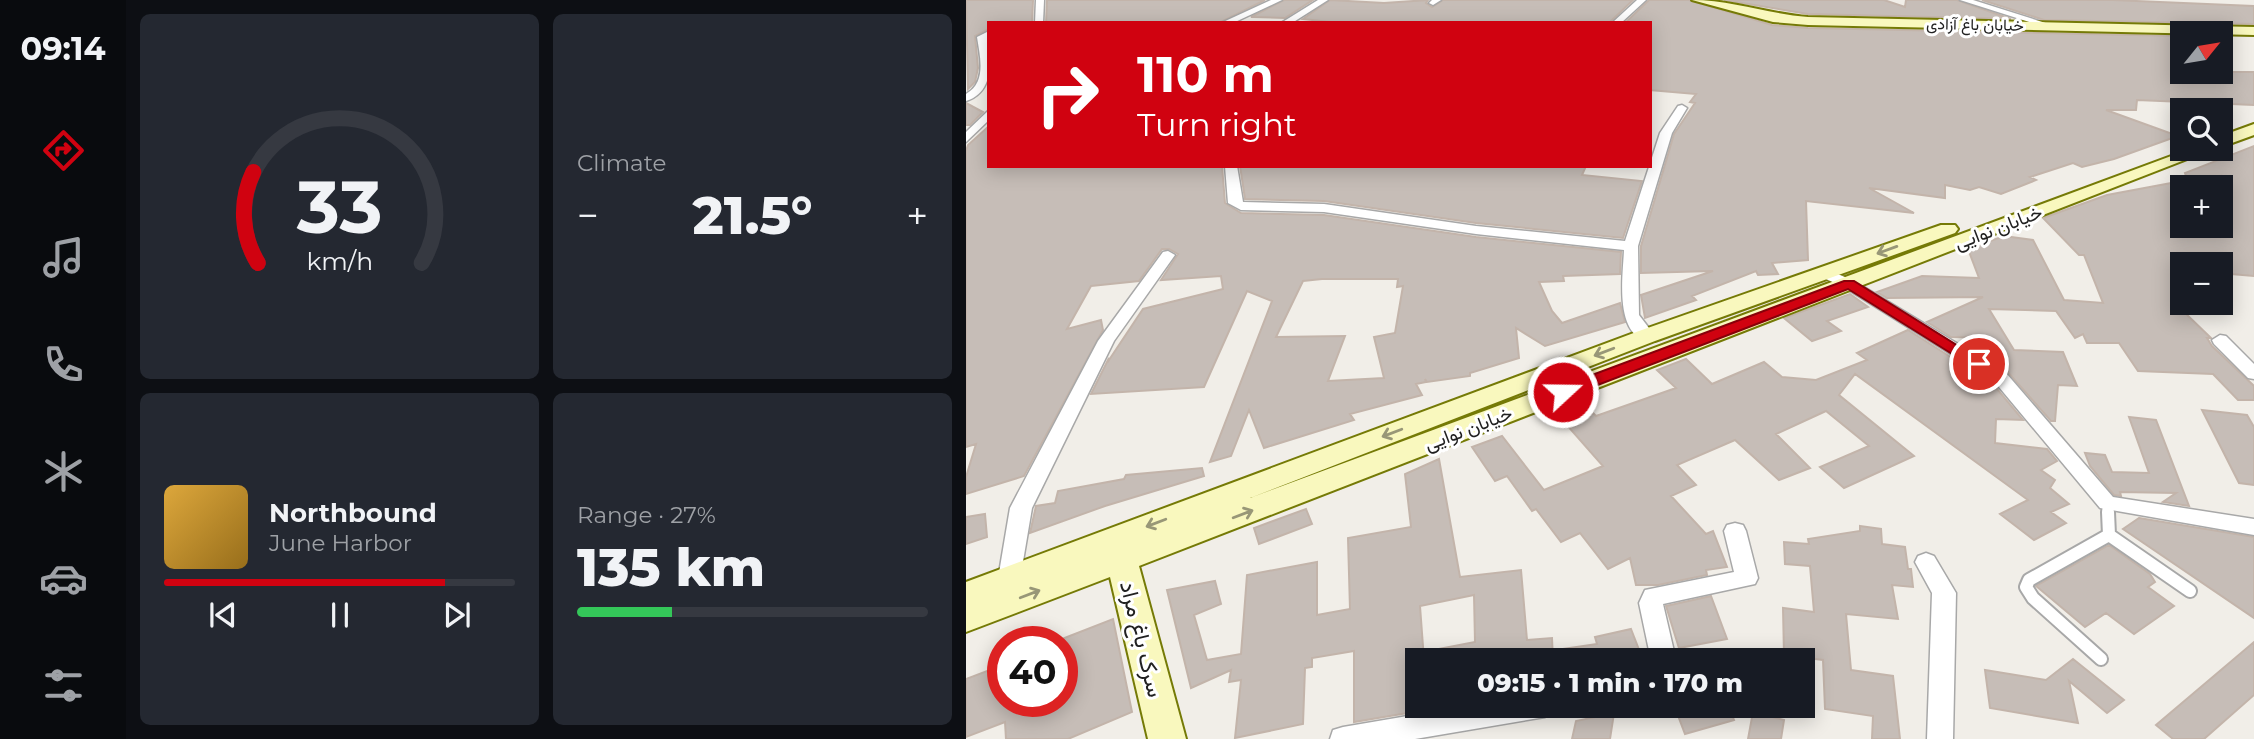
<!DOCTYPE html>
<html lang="en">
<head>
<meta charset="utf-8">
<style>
	:root { --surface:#171b24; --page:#242831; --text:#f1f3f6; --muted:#9ea1a6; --line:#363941; --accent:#d00210 }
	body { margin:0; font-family:Montserrat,Vazirmatn,sans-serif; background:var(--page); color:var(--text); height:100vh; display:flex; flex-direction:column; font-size:26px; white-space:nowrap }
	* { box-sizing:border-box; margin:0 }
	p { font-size:23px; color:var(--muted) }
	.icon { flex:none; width:38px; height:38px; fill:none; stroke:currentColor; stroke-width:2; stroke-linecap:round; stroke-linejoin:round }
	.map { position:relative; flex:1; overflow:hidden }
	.panel { display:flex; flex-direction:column; gap:14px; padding:14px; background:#0d0f14; width:840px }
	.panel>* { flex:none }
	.top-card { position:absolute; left:21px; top:21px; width:665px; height:147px; border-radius:0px; box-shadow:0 4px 18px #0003; background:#d00210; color:#fff; overflow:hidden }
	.needle { width:46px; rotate:60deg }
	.tools { position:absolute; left:1204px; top:21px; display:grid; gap:14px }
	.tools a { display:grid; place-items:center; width:63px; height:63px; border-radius:0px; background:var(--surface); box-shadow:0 4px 18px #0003; font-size:35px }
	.speed { position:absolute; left:21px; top:626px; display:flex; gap:14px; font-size:35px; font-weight:700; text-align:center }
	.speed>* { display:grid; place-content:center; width:91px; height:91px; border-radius:50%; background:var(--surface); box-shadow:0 4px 18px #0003; line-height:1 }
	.speed .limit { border:10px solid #d22; background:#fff; color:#111 }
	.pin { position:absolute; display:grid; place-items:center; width:60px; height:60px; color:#fff; margin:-30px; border:4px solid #fff; border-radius:50%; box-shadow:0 2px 7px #0007 }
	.me { position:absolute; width:77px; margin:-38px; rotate:69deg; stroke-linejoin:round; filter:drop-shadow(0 0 5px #0008) }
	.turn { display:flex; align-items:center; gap:24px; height:147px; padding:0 35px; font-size:32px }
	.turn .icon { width:91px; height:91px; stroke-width:2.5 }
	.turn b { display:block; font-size:49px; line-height:60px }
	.big { font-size:52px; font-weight:800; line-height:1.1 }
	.panel .widget { flex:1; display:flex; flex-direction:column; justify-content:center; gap:10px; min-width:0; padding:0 24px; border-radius:10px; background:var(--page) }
	.panel .dial { align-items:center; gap:0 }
	.dial svg { height:182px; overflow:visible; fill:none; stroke:var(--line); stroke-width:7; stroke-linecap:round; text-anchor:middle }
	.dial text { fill:var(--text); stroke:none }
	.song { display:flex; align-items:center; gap:21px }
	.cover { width:84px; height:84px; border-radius:10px; background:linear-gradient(135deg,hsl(40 70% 55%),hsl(40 70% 35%)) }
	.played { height:7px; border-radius:4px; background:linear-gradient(90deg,var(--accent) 80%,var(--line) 80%) }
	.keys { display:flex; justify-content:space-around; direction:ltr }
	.heat { display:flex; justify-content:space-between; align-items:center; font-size:38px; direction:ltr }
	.charge { height:10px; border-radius:5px; background:linear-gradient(90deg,#34c759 27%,var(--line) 0) }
	.panel .tiles { flex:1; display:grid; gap:14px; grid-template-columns:repeat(2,1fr) }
	.trip { position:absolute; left:439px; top:648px; width:410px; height:70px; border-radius:0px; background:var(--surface); box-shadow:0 4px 18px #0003; font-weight:800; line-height:70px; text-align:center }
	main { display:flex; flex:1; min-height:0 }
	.tab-bar { display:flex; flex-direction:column; width:126px; justify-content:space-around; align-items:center; background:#090b0e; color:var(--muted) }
	.tab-bar .icon { width:49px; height:49px }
	.tab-bar .selected { color:var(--accent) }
	.tab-bar b { font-size:32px; color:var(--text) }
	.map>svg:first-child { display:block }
	.building { fill:#c6bdb7; stroke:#c3b4aa; stroke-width:2; fill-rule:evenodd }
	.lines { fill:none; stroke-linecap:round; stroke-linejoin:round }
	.lane-far1-casing { stroke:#a8a8a8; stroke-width:13 }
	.lane-casing { stroke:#a8a8a8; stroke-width:16 }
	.street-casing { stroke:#a8a8a8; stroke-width:3 }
	.secondary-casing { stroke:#757a06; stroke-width:4 }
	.lane-far1 { stroke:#fff; stroke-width:10 }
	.lane { stroke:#fff; stroke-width:12 }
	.street { fill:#fff; fill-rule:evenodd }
	.secondary { fill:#f9f8be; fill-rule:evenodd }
	.oneway { stroke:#989777 }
	.route { fill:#d00210; stroke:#87010a; stroke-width:2 }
	.labels { text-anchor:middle; stroke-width:6; stroke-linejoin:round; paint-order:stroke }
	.far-street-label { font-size:16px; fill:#212121; stroke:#fff }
	.street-label { font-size:19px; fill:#212121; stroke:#fff }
	.near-street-label { font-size:23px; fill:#212121; stroke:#fff }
</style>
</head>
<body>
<main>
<nav class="tab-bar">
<b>09:14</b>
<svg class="icon selected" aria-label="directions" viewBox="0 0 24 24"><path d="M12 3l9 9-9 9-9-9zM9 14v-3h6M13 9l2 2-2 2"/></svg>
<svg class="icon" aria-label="music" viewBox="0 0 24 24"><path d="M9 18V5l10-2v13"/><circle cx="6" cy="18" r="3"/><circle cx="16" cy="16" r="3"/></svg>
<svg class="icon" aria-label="phone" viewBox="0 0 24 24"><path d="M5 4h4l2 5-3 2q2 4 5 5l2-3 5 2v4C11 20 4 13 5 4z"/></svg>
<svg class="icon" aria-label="climate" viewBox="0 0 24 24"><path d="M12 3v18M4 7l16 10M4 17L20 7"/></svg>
<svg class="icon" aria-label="car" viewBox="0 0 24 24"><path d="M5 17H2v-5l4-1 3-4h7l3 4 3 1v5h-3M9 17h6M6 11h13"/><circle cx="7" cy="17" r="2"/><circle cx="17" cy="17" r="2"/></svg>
<svg class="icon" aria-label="filters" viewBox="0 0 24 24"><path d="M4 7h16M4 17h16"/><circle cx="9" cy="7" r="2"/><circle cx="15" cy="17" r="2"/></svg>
</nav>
<section class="panel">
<div class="tiles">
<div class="widget dial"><svg viewBox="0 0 100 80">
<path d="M14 69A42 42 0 1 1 86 69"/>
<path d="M14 69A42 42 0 0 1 12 29" stroke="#d00210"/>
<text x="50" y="56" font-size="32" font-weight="700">33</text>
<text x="50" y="72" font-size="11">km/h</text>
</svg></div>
<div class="widget"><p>Climate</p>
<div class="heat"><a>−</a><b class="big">21.5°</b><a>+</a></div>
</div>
<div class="widget">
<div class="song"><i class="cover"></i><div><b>Northbound</b><p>June Harbor</p></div></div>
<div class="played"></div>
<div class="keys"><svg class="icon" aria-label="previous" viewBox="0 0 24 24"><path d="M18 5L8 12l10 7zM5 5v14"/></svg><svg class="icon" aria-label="pause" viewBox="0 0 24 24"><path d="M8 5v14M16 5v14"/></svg><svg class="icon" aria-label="next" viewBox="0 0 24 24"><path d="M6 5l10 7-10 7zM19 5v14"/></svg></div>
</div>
<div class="widget"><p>Range · 27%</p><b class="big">135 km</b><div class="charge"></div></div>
</div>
</section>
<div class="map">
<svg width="1288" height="739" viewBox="0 0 1288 739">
	<rect width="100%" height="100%" fill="#f1eee8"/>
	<path class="building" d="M0 0H67L66 23H23V29L9 36 12 68 9 82 2 89Z
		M81 0H299L253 23H80Z
		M318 0H347L319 18 285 17Z
		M364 0 418 3 462 0 460 3 466 7 477 0H667L643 23H374L337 19Z
		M683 0H723L806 25 842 28 1216 36V72H1288V105L1171 100 1170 110H1140L1212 136 1148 159 1116 167 1107 163 1064 177 1070 180 1035 194 1013 187 1004 190 979 185V198L903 188 948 213 840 201 842 260 806 263 812 274 792 275 790 271 726 296 730 300 679 318 675 295 747 271 675 273V246L708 134 729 103 724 102 730 94 684 90V23H659Z
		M758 0H918L939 7 940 0H991L1045 19 842 14Z
		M1016 0H1147L1288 6V24L1078 20Z
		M0 103 17 112 4 125H0Z
		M23 126V166H256L259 203 275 213 358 215 510 237 655 252 654 274 597 276 598 281 573 282 586 311 596 323 654 303 659 322 579 346 550 328 553 358 504 373V376L461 382 459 379 460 382 450 384 456 395 384 414 388 420 298 448 283 410 265 456 244 462 306 301 281 291 238 387 125 394 143 358V360L177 309 257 289 255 276 195 280 212 254 203 249H196L173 281 125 286 101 329 135 320 137 330 58 476 0 494V477L10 444 0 447V151L2 145ZM356 279H432L431 287 437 286 429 333 408 337 418 378 362 381 379 336 310 337 337 281Z
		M1288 146V276L1265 274 1256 264H1216V310L1245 338H1241L1246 346 1288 386V400H1272L1247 374 1172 371 1153 343H1121L1117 334 1109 338 1090 311 1023 309 1048 350 1097 352 1111 386 1092 385 1089 421H1085L1039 369 1023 338 985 337 961 322 1017 297 921 298 911 292 956 276 1013 278 1002 249 1038 236 1067 240 1098 300 1137 303 1118 255H1113L1077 218 1141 195 1216 181V226H1255V176L1224 187 1219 173Z
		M274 166H620L616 175 676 181 657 238 510 223 358 201 279 199Z
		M884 294 902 307 861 321 875 331 846 341 818 318Z
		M942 330 1027 384 1057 420 1030 419 1029 443 1081 449 1091 461 1075 470 1089 480 1084 488 1103 504 1085 512 1100 523 1068 540 1034 514 1062 500 889 374 873 395 948 456 878 488 854 467 903 446 860 411 810 434 844 468 813 480 769 440 711 465 730 485 705 496 740 534 747 531 761 567 740 570 741 575 692 585H670L664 558 642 569 614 533 595 542 570 509 566 511 541 476 529 481 506 447 536 436 578 490 637 466 599 423 627 413 630 416 710 388 691 370 720 359 746 384 798 362 816 377 850 380 901 360 891 353Z
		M1236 410 1281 415 1288 427V485L1273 483Z
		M1163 417 1190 420 1223 506 1197 502 1210 493 1154 492 1155 496 1148 495 1124 466 1119 453 1139 455 1146 472 1183 473Z
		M473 459 494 577 555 570 561 640 586 638 587 660H463L462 651 509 642 508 595 454 606 458 660H452V705H489L388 722V651L346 658V667L339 668 337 724 269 738 275 680 263 682 265 670 225 688 201 590 249 581 255 604 228 615 241 660 275 654 281 575 351 562V615L384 609 382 538 445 527 439 474Z
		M236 468 238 476 139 506 64 533 70 506 89 503 92 491 158 479 160 475Z
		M340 509 346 524 293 544 288 528Z
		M19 514 21 537 0 544V517Z
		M1173 518 1288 537V618L1157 529Z
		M894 526 915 529 916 544 939 547 942 569H945L947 587 926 585 932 619 880 614 885 670 927 676 934 739H906L907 716 859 709 857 660 818 655 817 608 848 612 844 566 819 564 818 542 843 544 842 539 894 531Z
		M1143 545 1184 574 1189 582 1182 587 1208 606 1168 634 1140 613 1119 627 1070 586Z
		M745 596 761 639 713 648 700 606Z
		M147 619 166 712 102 739H40L39 722 0 737V679L37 665V702H96V639Z
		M665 629 677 660H597L596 649 631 644 629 637Z
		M1288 642V695L1238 739H1207L1190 725Z
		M1107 659 1158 700 1141 713 1103 681 1112 723 1024 708 1019 670 1080 680Z
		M708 705H762L768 720 719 734Z
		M787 712 818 720 815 739H782Z
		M648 713 644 739H606L610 721Z"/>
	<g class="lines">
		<g class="lane-far1-casing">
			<path id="lane-far1" d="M1141 503 1142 514"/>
		</g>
		<g class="lane-casing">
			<path id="lane" d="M1143 535 1224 591
				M1135 659 1067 598 1060 587 1063 580 1143 535 1142 512"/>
		</g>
		<g class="street-casing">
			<path id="street" d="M70 0H78L77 23H69Z
				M305 0H316L267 23H255Z
				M352 0H362L326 23H315Z
				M466 0H475L467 5 463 3Z
				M671 0H680L655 23H646Z
				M994 0H1007L1089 26 1082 28Z
				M23 31C23 56 31 91 0 101V94C21 82 14 57 11 37Z
				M716 105 721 108 706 133 672 246 673 315 689 336 681 341C648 333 657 275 658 250L510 234 358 212 275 210 262 203 259 166H271L277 202 358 204 510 226 659 241 694 133 712 106Z
				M23 110V120L0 142V132Z
				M202 251 209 255 148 341 66 508 54 579 51 585 43 588 35 585 32 579 44 508 132 341 197 252Z
				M858 268 888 281 1040 373 1147 497 1288 519V535L1134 508 1028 381 878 287 853 276 850 273 853 270Z
				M1254 335 1260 336 1288 364V379L1282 378 1248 344 1246 340Z
				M769 523 777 525 780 531 792 578 789 584 697 604 710 660H685L673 603 679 590 768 572 758 531 761 525Z
				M960 553 968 556 990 593 987 739H961L966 593 949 562 952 556Z
				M506 705H592L588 713 579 717 449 739H364L367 730 377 727Z"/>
		</g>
		<g class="secondary-casing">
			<path id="secondary" d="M726 0C765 0 803 14 842 17L1288 27V35L842 25 807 22Z
				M1288 124V135L1255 147V136Z
				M1224 149H1247L173 566 220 739H182L144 577 0 632V582L673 331 975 225H989L992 229 989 233 689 341 284 498Z"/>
		</g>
		<use href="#lane-far1" class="lane-far1"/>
		<use href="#lane" class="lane"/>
		<use href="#street" class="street"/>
		<use href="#secondary" class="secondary"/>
	</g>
	<defs><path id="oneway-shaft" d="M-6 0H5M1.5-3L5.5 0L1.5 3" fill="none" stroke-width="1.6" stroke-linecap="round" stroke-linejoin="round" transform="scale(1.75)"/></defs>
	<g class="oneway">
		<use href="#oneway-shaft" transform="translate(921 250) rotate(160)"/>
		<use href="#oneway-shaft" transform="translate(638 352) rotate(159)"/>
		<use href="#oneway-shaft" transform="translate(426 433) rotate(159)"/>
		<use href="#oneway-shaft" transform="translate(277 514) rotate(-21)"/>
		<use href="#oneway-shaft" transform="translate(190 523) rotate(159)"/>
		<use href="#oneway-shaft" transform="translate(64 594) rotate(-21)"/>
	</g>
	<path class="route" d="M878 281H888L1021 364 1018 367H1007L882 289 603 396H591L589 392 591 388Z"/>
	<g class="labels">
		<g class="far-street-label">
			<text transform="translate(1009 24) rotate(1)" y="6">خیابان باغ آزادی</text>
		</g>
		<g class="street-label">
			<text transform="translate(1032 227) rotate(-21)" y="7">خیابان نوایی</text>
			<text transform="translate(502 428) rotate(-21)" y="7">خیابان نوایی</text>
		</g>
		<g class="near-street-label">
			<text transform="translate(176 639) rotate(76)" y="8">سرک باغ مراد</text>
		</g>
	</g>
</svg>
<div class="tools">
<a><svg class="needle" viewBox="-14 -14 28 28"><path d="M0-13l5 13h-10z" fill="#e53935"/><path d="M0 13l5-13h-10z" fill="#9ea1a6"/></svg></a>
<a><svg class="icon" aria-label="search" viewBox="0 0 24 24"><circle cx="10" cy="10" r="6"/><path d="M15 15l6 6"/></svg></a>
<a>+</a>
<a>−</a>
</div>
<div class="speed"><div class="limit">40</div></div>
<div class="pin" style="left:1013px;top:364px;background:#d93025"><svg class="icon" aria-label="arrive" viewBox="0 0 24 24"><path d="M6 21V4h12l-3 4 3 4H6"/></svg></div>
<svg class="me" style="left:597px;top:392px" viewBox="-20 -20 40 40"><circle r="17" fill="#d00210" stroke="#fff" stroke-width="3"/><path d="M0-11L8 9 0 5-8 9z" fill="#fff"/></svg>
<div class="trip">09:15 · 1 min · 170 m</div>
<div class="top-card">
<div class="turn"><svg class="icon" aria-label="right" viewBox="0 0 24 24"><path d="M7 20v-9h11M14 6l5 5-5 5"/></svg><div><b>110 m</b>Turn right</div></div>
</div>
</div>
</main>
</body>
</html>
